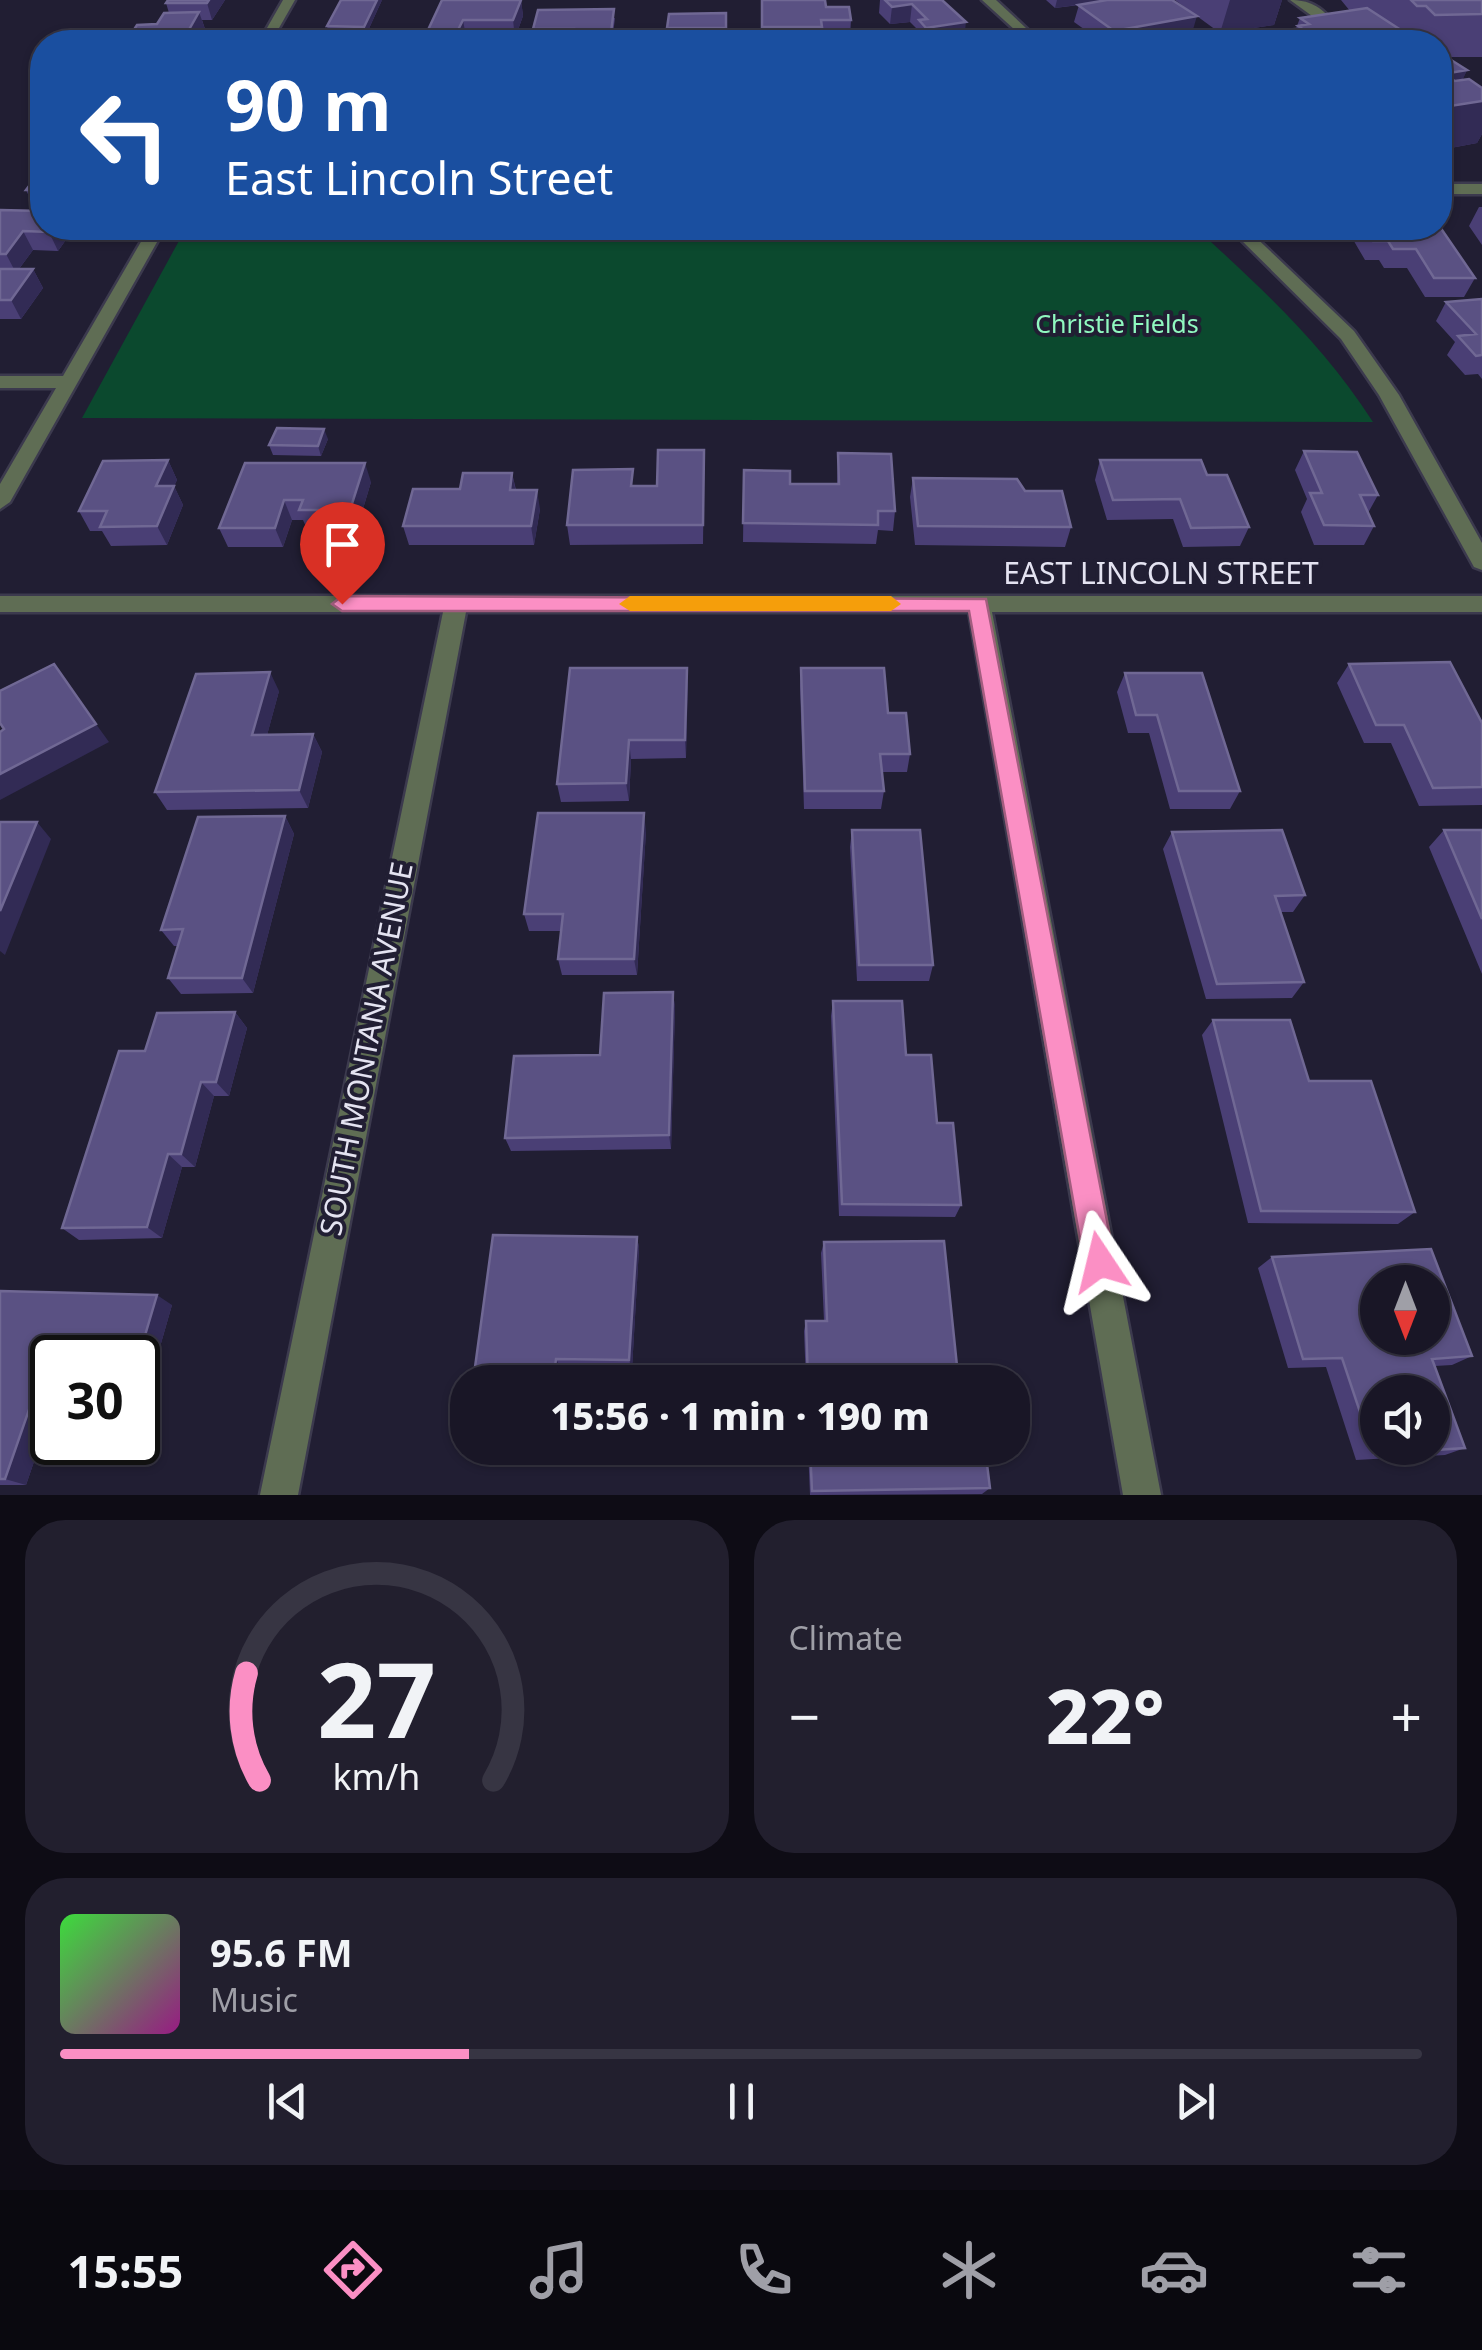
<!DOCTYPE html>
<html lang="en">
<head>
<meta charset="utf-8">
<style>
	:root { --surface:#191626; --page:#221f2e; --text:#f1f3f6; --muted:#9f9fa7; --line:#373543; --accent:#fb8fc4 }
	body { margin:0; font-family:"Noto Sans",sans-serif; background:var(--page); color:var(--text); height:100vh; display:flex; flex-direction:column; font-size:38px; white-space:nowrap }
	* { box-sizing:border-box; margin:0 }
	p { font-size:32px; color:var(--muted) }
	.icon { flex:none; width:55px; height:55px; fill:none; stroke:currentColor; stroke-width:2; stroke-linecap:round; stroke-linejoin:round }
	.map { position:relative; height:1495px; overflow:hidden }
	.drawer { display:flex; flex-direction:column; gap:25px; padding:25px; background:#0e0c15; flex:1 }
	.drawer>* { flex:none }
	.top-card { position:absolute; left:30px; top:30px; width:1422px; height:210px; border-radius:40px; box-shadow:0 2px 8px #0004,0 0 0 2px var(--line); background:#1a4fa0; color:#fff; overflow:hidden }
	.needle { width:65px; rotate:180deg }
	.buttons { position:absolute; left:1360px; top:1265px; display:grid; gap:20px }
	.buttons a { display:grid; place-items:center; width:90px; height:90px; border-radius:50%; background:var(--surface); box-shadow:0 2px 8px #0004,0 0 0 2px var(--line); font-size:50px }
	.speed { position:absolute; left:30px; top:1335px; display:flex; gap:20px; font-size:50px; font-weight:700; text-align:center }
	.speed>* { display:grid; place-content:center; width:130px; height:130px; border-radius:50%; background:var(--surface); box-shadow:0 2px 8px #0004,0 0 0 2px var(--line); line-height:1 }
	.speed .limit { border:5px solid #111; border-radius:15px; background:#fff; color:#111 }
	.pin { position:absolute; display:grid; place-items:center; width:85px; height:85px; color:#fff; margin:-102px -42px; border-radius:50% 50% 50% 0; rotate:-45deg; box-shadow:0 0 10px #0007 }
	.pin .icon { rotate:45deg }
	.me { position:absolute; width:110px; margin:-55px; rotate:350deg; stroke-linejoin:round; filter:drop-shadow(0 0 8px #0008) }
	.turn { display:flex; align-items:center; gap:35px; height:210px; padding:0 30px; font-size:45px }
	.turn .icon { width:130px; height:130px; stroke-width:2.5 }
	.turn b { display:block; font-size:70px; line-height:85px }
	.big { font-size:75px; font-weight:800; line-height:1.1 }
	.drawer .card { flex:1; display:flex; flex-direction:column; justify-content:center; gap:15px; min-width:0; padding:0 35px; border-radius:40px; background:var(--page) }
	.drawer .dial { align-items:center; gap:0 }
	.dial svg { height:260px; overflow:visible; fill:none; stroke:var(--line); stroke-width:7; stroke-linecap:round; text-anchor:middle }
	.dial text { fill:var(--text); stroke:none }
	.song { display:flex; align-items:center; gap:30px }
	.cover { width:120px; height:120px; border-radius:15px; background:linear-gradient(135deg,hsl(120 70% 55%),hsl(310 70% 35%)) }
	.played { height:10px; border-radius:5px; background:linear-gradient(90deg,var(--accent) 30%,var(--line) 30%) }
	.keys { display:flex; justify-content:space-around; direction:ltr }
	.heat { display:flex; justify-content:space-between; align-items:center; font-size:55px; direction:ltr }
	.drawer .tiles { flex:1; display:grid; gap:25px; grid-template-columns:1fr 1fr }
	.card:last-child { grid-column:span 2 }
	.trip { position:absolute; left:450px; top:1365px; width:580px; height:100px; border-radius:40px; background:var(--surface); box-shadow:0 2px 8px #0004,0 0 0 2px var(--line); font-weight:800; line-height:100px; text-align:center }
	.tabs { display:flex; height:160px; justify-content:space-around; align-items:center; background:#0a090f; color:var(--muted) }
	.tabs .icon { width:70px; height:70px }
	.tabs .active { color:var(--accent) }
	.tabs b { font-size:45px; color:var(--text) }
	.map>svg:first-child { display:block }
	.green { fill:#0b492e }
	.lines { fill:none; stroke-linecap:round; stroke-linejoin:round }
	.minor-casing { stroke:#3c3a4e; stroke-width:5 }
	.minor { fill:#5f6d54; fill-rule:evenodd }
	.wall { fill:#4a3f75 }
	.shaded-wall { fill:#322b55 }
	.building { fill:#5a5183; stroke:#706894; stroke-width:2.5; fill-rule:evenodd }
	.route { fill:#fb8fc4; stroke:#a35d7f; stroke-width:2.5 }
	.slow { fill:#f59e0b }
	.labels { text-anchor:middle; stroke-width:8; stroke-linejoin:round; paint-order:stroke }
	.far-park-label { font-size:25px; fill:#90f9c0; stroke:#211e33 }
	.street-label { font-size:30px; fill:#e4e3f1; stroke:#211e33 }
</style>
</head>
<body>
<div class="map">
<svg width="1482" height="1495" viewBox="0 0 1482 1495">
	<rect width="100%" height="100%" fill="#211e33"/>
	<path class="green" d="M186 228H1196C1264 291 1322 343 1373 422L82 418Z"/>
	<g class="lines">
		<g class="minor-casing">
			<path id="minor" d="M283 0H295L271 42H259Z
				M982 0H996L1041 42H1028Z
				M1290 0C1309 0 1320 6 1333 21L1326 33 1273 42H1234L1240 38 1316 27 1319 21Z
				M1440 184H1482V194H1440Z
				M149 228H165L10 502 0 509V484L56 388H0V376H63Z
				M1229 228H1246L1354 331 1399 395 1482 543V570L1474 567 1379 395 1341 339Z
				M0 596H1482V612H992L1161 1495H1123L969 612H466L298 1495H260L443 612H0Z"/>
		</g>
		<use href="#minor" class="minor"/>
	</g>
	<path class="wall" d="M225 0 212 20H202L205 29 197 42H126L157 24 169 13 166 3Z
		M382 0 366 35H329L327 26Z
		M521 0 523 16 515 38 466 37 463 42H430L428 30Z
		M762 0 826 7 851 20 850 37H821V42H762Z
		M880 0H942L964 39 942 42H922L917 38 918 30 910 22 890 24 879 13Z
		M1046 0H1172L1192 33 1141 42H1102L1074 22 1079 5 1055 8Z
		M1175 0H1282L1274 25 1220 33Z
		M1341 0H1482V57H1447L1467 70 1462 80 1482 88V134L1477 143 1440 150V42H1291L1300 18 1350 11Z
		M726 13V42H668L667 28Z
		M615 18 612 42H572V38H535L533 29Z
		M26 190H42V209H35Z
		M1479 207H1482V245L1469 226Z
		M0 210 42 228H72L73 230 58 251 33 250 19 269H33L43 288 21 319H0Z
		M1440 227 1475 278 1464 297H1425L1407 268H1384L1379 260H1365L1348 231 1350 228Z
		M1482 299V379L1478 374 1465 375 1447 355 1455 342 1436 321 1446 302Z
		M328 439 321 456 273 455 269 445Z
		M1304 451 1378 495 1368 513 1374 526 1364 545H1314L1301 512 1307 499 1295 470Z
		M838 453 895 511 893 531 878 530 876 544 743 542 744 470 790 484H837Z
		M168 460 177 480 174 486 183 505 167 545 111 546 102 531H90L79 511Z
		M1100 460 1207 475 1249 527 1240 546 1183 547 1173 519 1107 520 1095 480Z
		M245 463 371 482 357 529H307L303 520H292L283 547H228L219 528Z
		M704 469 703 544 570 545 567 525 634 486H657Z
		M512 473 516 490 540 509 534 545H409L403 526 460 489Z
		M913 478 1025 491 1071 527 1065 547 915 545 910 497Z
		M1349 664 1482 723V805L1419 806 1391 743H1364L1337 683Z
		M687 668 686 758 631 759 629 801 561 802 557 784Z
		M801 668 910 754 907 772H882L884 791 881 809H804L800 686Z
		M1125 673 1240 791 1230 809H1170L1149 733H1128L1117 692Z
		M279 691 267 735 313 734 322 752 308 808 167 810 155 792Z
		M285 816 294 834 253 993 181 994 168 978 178 946H174L161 930Z
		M852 830 933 965 929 981H857L850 847Z
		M1444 830H1482V974L1429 847Z
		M646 831 637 975H562L558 959 561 931H529L524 914Z
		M1172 832 1305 895 1293 912H1281L1304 982 1292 998 1206 999 1163 849Z
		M673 992 675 1008 671 1149 511 1151 505 1138Z
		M833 1001 906 1055 937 1123 961 1205 955 1217 839 1216 831 1016Z
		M235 1012 247 1028 229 1096H214L195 1167H182L162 1238 79 1240 62 1228 145 1051Z
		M1213 1020 1309 1081 1415 1212 1398 1224 1248 1223 1202 1035Z
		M493 1235 637 1237 639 1248 632 1369 561 1368 559 1382Z
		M824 1242 957 1366 977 1382H806L804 1331 806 1321H824L821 1253Z
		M1272 1257 1472 1356 1452 1365 1435 1366 1465 1448 1445 1455 1356 1460 1326 1367 1288 1368 1258 1268Z
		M0 1291 172 1305 141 1413H138V1358H52V1412H51L26 1485H0Z
		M808 1448H985L990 1488 982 1494 810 1495Z"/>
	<path class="shaded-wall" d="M209 0H225L212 20 207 3Z
		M377 0H382L366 35 364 27Z
		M521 0 523 16 515 38 513 20Z
		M1057 0H1113L1055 8Z
		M1230 0H1282L1274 25 1220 33Z
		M912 4 910 22 890 24 892 7Z
		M199 12 205 29 197 42H182Z
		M1197 16 1192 33 1141 42H1111L1114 31Z
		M463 20 466 37 463 42H460L458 30Z
		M966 22 964 39 942 42H925L926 28Z
		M1467 70 1451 106 1482 101V134L1477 143 1440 150V117L1444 107 1443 74Z
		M52 228H72L73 230 58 251 49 232Z
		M23 231 33 250 16 273 6 254Z
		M33 269 43 288 21 319 11 300Z
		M324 429 328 439 321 456 318 446Z
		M168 460 177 480 174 486 183 505 167 545 157 526 156 486Z
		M365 463 371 482 357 529 350 510Z
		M512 473 516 493 510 490Z
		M537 490 540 509 534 545 531 526Z
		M284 500 292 520 283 547 275 528Z
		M687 668 688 686 686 758 685 740Z
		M270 672 279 691 262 754 252 735Z
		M96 724 109 742 0 800V774Z
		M313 734 322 752 308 808 299 790Z
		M629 740 631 759 629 801 626 783Z
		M644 813 646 831 637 975 634 959Z
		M285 816 294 834 253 993 242 978Z
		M37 822 51 839 5 955 0 951V911Z
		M673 992 675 1008 671 1149 669 1135Z
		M235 1012 247 1028 229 1096 216 1082Z
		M201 1082 214 1096 195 1167 181 1154Z
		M168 1154 182 1167 162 1238 147 1227Z
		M637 1237 639 1248 632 1369 629 1360Z
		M157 1295 172 1305 141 1413 138 1412V1359Z
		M556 1359 561 1368 559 1382H553Z
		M31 1404 51 1412 26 1485 5 1479Z"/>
	<path class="building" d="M168 0H209L207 3H166Z
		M341 0H377L364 27 327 26Z
		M442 0H521L513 20H463L458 30H428Z
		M762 0H825L826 7H849L851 20H821L822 27H762Z
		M885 0H942L966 22 926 28 919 20 927 19 912 4 892 7Z
		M1107 0H1172L1197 16 1114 31 1078 5Z
		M1411 0H1482V14L1435 15 1426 6H1417Z
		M1367 8 1407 34 1394 36 1402 41 1418 39 1424 42H1322L1298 26 1309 24 1300 18Z
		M614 9 610 40H572L574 29H533L538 10Z
		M199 12 182 42H126L137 25 157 24 164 13Z
		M726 13V28H667L669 14Z
		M1234 34 1247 42H1177Z
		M1440 53 1467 70 1443 74 1455 81 1469 79 1482 88V101L1444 107 1440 104Z
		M42 169V190H26Z
		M0 210 42 211V228H52L49 232 23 231 6 254H0Z
		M1440 227 1475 278H1434L1416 249H1393L1388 241H1373L1365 228Z
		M0 269H33L11 300H0Z
		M1482 299V355L1476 356 1458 336 1476 334 1446 302Z
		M277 428 324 429 318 446 269 445Z
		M658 450H704L703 525H567L573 470 633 469 631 486H657Z
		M1304 451 1357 452 1378 495H1360L1374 526 1324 525 1310 493H1322Z
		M838 453 891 454 895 511H878V525L743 523 744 470 790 471V484H839Z
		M168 460 156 486H174L157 526 100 527 107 511H79L103 461Z
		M1100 460H1201L1207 475H1227L1249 527 1191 528 1180 499 1113 500Z
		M245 463H365L350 510H299L303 500H284L275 528H219Z
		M463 473H512L510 490H537L531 526H403L413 489H460Z
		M913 478 1017 479 1025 491H1062L1071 527 918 526Z
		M1450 662 1482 723V787L1433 788 1404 725H1376L1349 664Z
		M54 664 96 724 0 774V732L4 729 0 723V691Z
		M570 668H687L685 740H629L626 783 557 784Z
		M801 668H884L888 713H906L910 754H880L884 791H805Z
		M270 672 252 735 313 734 299 790 155 792 196 674Z
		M1125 673H1202L1240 791H1179L1157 715H1136Z
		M538 813H644L634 959H558L563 914H524Z
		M285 816 242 978H168L183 929 161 930 198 817Z
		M0 822H37L0 911Z
		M852 830H920L933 965H859Z
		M1282 830 1305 895 1275 896 1304 982 1217 984 1172 832Z
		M1444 830H1482V919Z
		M673 992 669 1135 505 1138 514 1056 600 1055 604 993Z
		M833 1001H902L906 1055H931L937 1123H953L961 1205 842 1204Z
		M235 1012 216 1082H201L181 1154H168L147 1227 62 1228 119 1051H145L157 1013Z
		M1213 1020H1290L1309 1081H1371L1415 1212 1261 1211Z
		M493 1235 637 1237 629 1360 556 1359 553 1382H473Z
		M944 1241 957 1366H975L977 1382H808L806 1321H827L824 1242Z
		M1431 1249 1472 1356 1432 1359 1465 1448 1374 1454 1342 1358 1303 1359 1272 1257ZM1378 1282H1432V1338H1378ZM1378 1392H1432V1448H1378Z
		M0 1291 157 1295 138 1359 52 1358V1404H31L5 1479H0Z
		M810 1448H985L990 1488 812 1491Z"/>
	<path class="route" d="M342 596 986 599 1115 1262 1110 1273 1100 1278 1089 1273 1084 1262 969 611H342L332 604Z"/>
	<path class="slow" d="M630 596H891L901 604 891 611H630L619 604Z"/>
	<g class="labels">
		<g class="far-park-label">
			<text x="1117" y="333">Christie Fields</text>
		</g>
		<g class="street-label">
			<text x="1161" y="584">EAST LINCOLN STREET</text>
			<text transform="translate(367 1049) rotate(-79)" y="10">SOUTH MONTANA AVENUE</text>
		</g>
	</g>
</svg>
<div class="buttons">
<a><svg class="needle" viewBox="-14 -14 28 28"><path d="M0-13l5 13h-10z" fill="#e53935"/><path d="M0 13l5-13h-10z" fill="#9f9fa7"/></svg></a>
<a><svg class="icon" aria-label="sound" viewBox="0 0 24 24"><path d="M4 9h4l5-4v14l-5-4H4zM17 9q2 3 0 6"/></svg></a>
</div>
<div class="speed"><div class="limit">30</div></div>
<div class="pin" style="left:342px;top:604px;background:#d93025"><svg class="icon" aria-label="arrive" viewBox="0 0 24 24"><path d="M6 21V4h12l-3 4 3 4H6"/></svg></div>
<svg class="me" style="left:1100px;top:1262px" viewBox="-20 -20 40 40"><path d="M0-17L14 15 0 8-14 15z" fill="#fb8fc4" stroke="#fff" stroke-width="4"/></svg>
<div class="trip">15:56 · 1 min · 190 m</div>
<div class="top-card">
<div class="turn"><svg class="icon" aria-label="left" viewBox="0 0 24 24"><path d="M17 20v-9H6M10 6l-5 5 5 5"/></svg><div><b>90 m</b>East Lincoln Street</div></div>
</div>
</div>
<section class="drawer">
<div class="tiles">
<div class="card dial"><svg viewBox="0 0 100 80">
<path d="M14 69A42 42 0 1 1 86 69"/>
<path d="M14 69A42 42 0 0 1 10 36" stroke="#fb8fc4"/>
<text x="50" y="56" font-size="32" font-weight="700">27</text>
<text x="50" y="72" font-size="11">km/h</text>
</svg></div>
<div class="card"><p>Climate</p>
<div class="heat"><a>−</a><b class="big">22°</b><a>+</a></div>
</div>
<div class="card">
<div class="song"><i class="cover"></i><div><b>95.6 FM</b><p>Music</p></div></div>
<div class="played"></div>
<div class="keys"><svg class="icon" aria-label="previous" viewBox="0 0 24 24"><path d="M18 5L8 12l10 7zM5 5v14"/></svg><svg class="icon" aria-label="pause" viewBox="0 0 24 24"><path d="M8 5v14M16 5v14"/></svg><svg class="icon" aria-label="next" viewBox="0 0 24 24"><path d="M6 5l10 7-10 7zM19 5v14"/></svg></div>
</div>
</div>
</section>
<nav class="tabs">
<b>15:55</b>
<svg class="icon active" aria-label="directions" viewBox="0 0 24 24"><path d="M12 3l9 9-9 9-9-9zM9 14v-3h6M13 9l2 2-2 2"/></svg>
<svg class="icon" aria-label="music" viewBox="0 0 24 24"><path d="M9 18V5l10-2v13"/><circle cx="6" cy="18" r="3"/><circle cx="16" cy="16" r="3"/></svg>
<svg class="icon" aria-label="phone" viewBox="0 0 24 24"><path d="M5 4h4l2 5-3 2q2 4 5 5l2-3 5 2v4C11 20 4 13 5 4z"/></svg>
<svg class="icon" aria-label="climate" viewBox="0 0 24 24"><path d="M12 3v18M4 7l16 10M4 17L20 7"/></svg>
<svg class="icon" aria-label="car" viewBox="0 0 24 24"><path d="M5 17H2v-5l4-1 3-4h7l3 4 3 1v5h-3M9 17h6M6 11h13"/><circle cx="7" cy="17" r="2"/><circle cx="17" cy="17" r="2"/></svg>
<svg class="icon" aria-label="filters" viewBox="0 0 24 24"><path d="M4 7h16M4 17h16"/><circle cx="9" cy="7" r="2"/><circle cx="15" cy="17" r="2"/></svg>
</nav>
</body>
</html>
